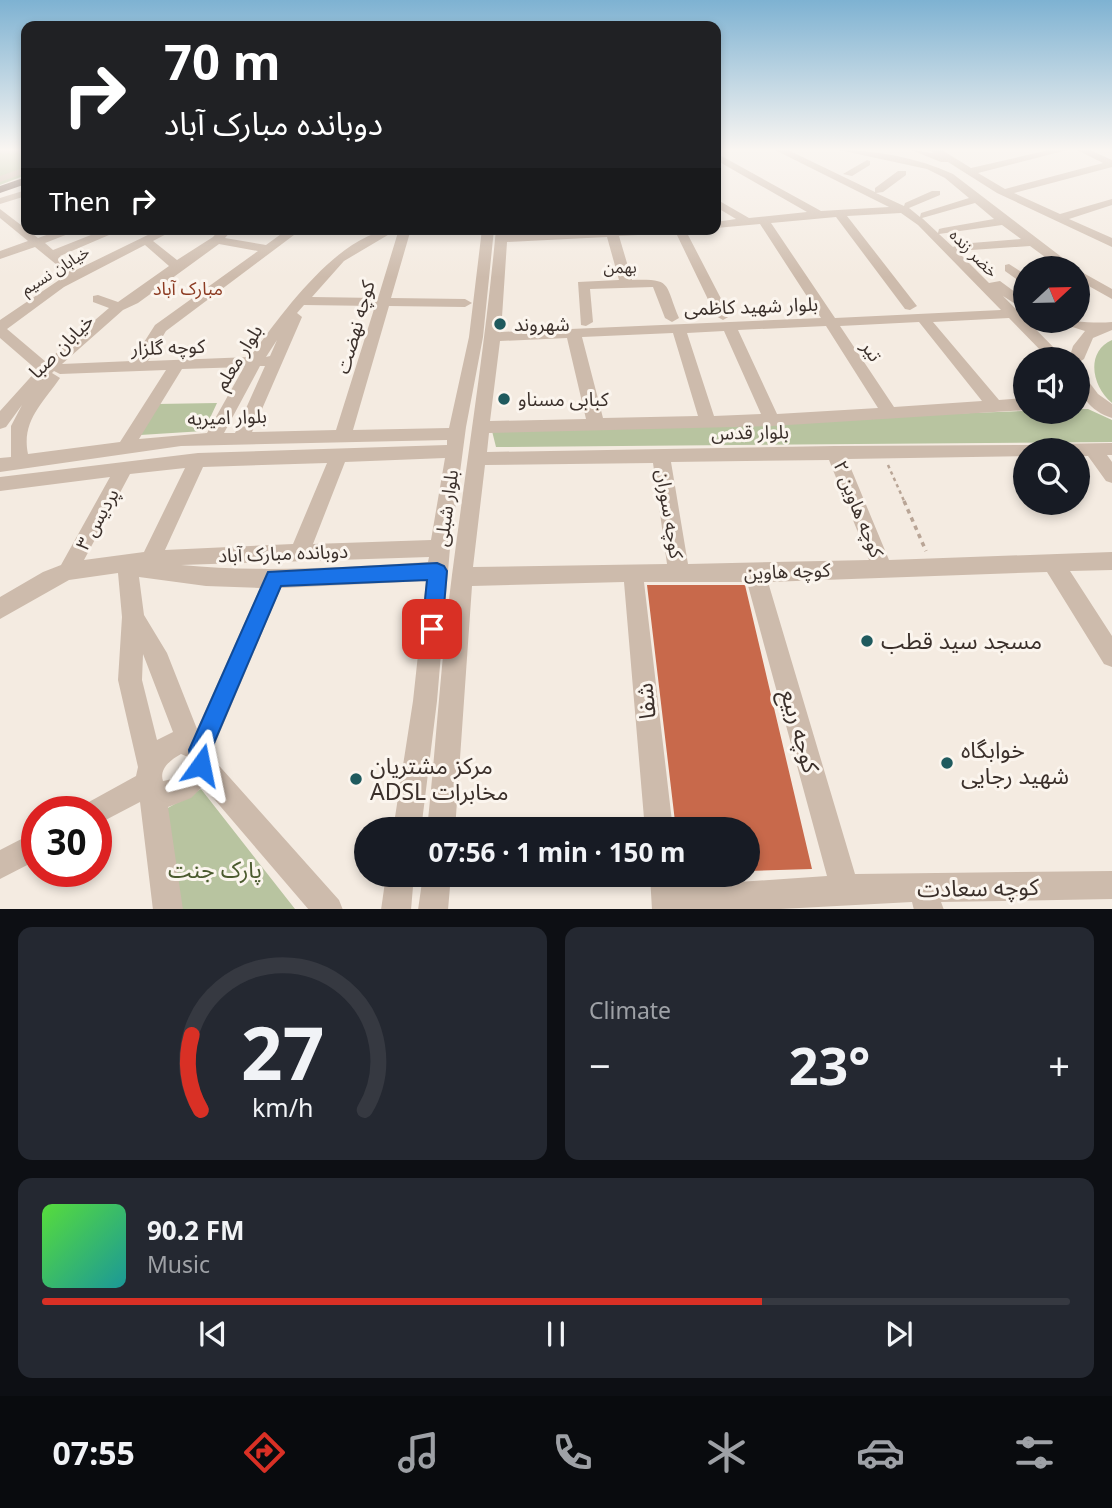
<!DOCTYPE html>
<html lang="en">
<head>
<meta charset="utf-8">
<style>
	:root { --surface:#171b24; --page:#242831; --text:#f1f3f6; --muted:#9ea1a6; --line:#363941; --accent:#d93025 }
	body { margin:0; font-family:"Noto Sans","Noto Sans Arabic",sans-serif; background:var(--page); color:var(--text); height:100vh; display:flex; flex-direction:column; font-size:26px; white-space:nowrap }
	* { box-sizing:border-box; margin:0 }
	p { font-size:23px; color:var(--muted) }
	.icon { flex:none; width:38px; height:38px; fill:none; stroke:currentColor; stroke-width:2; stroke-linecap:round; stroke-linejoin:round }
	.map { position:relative; height:909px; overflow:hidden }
	.panel { display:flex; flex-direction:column; gap:18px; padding:18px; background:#0d0f14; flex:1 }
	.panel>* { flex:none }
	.guide { position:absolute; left:21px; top:21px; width:700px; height:214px; border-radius:14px; box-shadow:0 4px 10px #0003; background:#202124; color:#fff; overflow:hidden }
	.needle { width:46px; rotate:68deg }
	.tools { position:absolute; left:1013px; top:256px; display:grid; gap:14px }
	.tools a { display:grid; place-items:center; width:77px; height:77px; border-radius:50%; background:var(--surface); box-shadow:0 4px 10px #0003; font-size:35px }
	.speed { position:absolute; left:21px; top:796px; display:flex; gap:14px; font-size:35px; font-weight:700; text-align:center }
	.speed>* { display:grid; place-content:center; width:91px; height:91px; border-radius:50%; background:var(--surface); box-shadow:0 4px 10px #0003; line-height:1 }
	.speed .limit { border:10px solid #d22; background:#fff; color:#111 }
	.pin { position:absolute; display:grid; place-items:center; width:60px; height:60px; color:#fff; margin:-30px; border-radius:14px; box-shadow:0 4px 10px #0006 }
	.me { position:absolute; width:77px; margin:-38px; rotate:12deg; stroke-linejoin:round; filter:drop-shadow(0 0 5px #0008) }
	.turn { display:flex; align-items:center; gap:24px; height:147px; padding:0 28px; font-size:32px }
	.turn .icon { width:91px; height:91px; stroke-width:2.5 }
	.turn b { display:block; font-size:49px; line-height:60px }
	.then { display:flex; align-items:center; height:66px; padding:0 28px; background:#0003; gap:14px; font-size:26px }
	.big { font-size:52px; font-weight:700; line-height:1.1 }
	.panel .widget { flex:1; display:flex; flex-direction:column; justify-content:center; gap:10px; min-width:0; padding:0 24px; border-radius:14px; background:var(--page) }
	.panel .dial { align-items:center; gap:0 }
	.dial svg { height:182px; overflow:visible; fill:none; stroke:var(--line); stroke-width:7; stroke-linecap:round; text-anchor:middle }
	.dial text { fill:var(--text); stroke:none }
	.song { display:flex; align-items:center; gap:21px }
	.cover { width:84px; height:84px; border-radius:10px; background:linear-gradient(135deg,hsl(110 70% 55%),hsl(180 70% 35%)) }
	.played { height:7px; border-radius:4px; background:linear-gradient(90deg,var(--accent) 70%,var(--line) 70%) }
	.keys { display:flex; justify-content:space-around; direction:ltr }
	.heat { display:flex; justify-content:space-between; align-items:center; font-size:38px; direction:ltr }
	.panel .tiles { flex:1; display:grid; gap:18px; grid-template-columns:1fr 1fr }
	.widget:last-child { grid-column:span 2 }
	.trip { position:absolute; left:354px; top:817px; width:406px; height:70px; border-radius:35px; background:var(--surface); box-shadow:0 4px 10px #0003; font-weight:700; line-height:70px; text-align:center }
	.dock { display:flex; height:112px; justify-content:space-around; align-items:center; background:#090b0e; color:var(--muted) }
	.dock .icon { width:49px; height:49px }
	.dock .active { color:var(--accent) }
	.dock b { font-size:32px; color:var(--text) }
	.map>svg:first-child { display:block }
	.green { fill:#b8c4a0 }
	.building { fill:#c8694b }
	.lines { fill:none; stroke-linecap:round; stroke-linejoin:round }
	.path-far1 { stroke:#b9a596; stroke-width:2.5; stroke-dasharray:3.5 3.5; stroke-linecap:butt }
	.path { stroke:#b9a596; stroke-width:3.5; stroke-dasharray:4.5 4.5; stroke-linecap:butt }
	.minor { fill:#cdbbac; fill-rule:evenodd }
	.major { fill:#7d675c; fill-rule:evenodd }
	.route { fill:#1a73e8; stroke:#114b97; stroke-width:2 }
	.poi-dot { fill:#1f5a5e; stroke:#fbf5ee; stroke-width:2.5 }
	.labels { text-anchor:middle; stroke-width:6; stroke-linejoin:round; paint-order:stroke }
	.far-street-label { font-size:16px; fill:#3b302b; stroke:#fbf5ee }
	.far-neighbourhood-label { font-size:18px; fill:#8c3b22; stroke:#fbf5ee }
	.street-label { font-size:19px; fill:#3b302b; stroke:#fbf5ee }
	.poi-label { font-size:19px; fill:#3b302b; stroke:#fbf5ee; text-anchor:start }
	.near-poi-label { font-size:23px; fill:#3b302b; stroke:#fbf5ee; text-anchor:start }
	.near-street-label { font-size:23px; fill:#3b302b; stroke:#fbf5ee }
	.near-park-label { font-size:23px; fill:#4a5a2e; stroke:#fbf5ee }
</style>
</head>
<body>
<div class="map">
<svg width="1112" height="910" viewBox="0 0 1112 910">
	<rect width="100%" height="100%" fill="#f4ebe1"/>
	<path class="green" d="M0 150H26V175L0 185Z
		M1112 340V403C1092 387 1085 352 1112 340Z
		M217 403 204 431 140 435 157 404Z
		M1078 409H1088L1112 420V442L496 447 492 431Z
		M201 789 295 909H180L166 809Z"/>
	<path class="building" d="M647 585H745L812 869 747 871V830H676Z"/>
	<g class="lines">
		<path class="path-far1" d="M888 465 905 503"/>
		<path class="path" d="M904 501 926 551"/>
		<path class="minor" d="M775 150H788L875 192V188L898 171H906V175L883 192 876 193 904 206 905 203 932 191H940V195L909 208 920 217 921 213 969 198 945 178 927 169 839 150C876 150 919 158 953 174L1072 265 1074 268H1060L1030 246 957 251 989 283 1000 281 1026 300V311L1003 296 1065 359H1049L1009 318 933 322 999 400 1026 398V410L772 426 489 433 487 452 835 446 1032 445 1035 450H1026V456L847 459 889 560 1112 552V570L1070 571 1112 636V667L1104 664 1047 572 768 582 855 874 1112 871V899L941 902 944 910H914L912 902 762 910H652L650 875H678L679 886 827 876 747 582H644L673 830H645L624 582 472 586 455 830H427C436 745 441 660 452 575 467 459 485 347 496 229H508L507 235 618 229H695L687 233 730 316 723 320 716 316 676 233 619 236 632 280C673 279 664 283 679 318L672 322 665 318 653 287 590 289 593 322 586 326 581 325 578 282 619 280 607 237 507 242 501 332 821 318 760 224 716 228V222L736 219 716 207V199L749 218 807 212 716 160V153L821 211 889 207ZM975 203 994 219 943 228 939 229 938 233 922 218ZM901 213 918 225 1001 310 835 318 771 223 836 217 905 309 910 310 917 306 847 216ZM1002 225 1021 239 959 244 953 247 939 234ZM919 322 982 401 894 407 840 326ZM826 326 878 408 777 414 738 330ZM724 331 761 414 714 416 687 333ZM673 333 698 416 603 418 582 337ZM567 338 586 419 490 421 500 341ZM829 460 869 560 688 564 671 462ZM653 463 667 564 473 567 485 465Z
			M911 150 933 153 930 150H942L971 168 1049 150H1067L978 173 1005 189 1103 163 1077 150H1090L1112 160V167L1014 193 1060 214 1112 199V205L1069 219 1112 238V247L997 193 948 162H941Z
			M867 160 870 161V165L852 176 843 174Z
			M26 167V173L0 182V176Z
			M26 190V196L0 204V198Z
			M0 209 38 238 63 229H81L45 243 53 250 106 229H123L60 256 76 270 160 229H176L153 241 177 260 213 237 220 229H233L225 238 266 245 288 229H302L166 331 148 361 250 357C281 315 341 229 398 229L344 261 312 297 378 298 399 229H411L391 298 465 299 472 303 465 307 389 306 353 430 449 428 469 337 482 229H494L483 337 466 427 450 548 437 701 421 830H393L413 701 426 581 281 588 212 751 214 760 339 900 343 910H309L203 786 191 798 168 807 183 910H153L140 802 96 825V812H83L87 803 136 776 138 767 118 680 122 617 118 573 69 580 0 619V597L43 572 61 565 110 477 0 491V477L198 453 447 445V440L181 446 0 472V458L11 457V426L22 405 6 427 0 429V411L37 370 0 338V320L68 274 35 247 0 259V251L28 241 0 218ZM219 244 258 251 155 325 132 361 62 364 123 310 138 303ZM145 245 169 266 118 302 98 295 93 296V302L109 308 46 362 7 329 64 287ZM304 305 375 306 336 430 252 432 302 317 297 313ZM277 340 270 356 266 357ZM260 366H265L235 433H224ZM244 367 207 433 139 439 182 369ZM166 370 120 442 28 454C21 421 43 403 60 378L52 373 54 371 60 374ZM445 458 431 540 313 544 345 462ZM327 463 293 544 165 550 203 467ZM185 468 144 552 84 560 130 474ZM429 557 428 562C346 567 263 573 181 565ZM139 577 206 586 260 588 197 729 167 653 144 615ZM143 654 173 732 157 740 142 680ZM181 754 188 757C187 770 175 780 163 781 159 769 170 760 181 754Z
			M1009 264 1026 275V286L1005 271V265Z
			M1078 270 1112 289V299L1078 280Z
			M1050 320C1072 320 1091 324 1112 322V330L1093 338 1084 359 1078 363V359H1069L1073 346 1085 331Z
			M1078 373 1083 374 1098 394 1112 404V418C1090 411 1078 395 1078 373Z
			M1112 443V455H1107L1112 462V483L1106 481 1088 456H1078V450H1043L1052 444Z
			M37 831V860L0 879V850Z
			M386 875H414L411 910H381Z
			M423 875H451L448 910H418Z"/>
		<path class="major" d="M26 177V184L0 193V186Z"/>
	</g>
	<linearGradient id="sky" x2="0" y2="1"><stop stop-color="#7eb2d2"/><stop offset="0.54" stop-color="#faf6f2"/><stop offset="1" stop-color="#faf6f2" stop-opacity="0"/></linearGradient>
	<rect width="1112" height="277" fill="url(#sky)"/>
	<path class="route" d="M437 563 444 566 447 571 442 629 439 636 432 639 425 636 422 629 427 580 281 586 211 750 213 765 209 774 201 777 193 774 189 750 268 572Z"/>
	<g class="poi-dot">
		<circle cx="500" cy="324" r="7"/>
		<circle cx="504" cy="399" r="7"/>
		<circle cx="867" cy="641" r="7"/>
		<circle cx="947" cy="763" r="7"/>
		<circle cx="356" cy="779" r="7"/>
	</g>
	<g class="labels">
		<g class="far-street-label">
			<text transform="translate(974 253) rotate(45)" y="6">خضر زنده</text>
			<text transform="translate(620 267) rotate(-1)" y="6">بهمن</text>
			<text transform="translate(55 270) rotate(-32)" y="6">خیابان نسیم</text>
		</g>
		<g class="far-neighbourhood-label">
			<text x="188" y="295">مبارک آباد</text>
		</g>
		<g class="street-label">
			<text transform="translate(751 306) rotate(-2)" y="7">بلوار شهید کاظمی</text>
			<text transform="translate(355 327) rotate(-74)" y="7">کوچه نهضت</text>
			<text transform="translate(61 346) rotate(-45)" y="7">خیابان صبا</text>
			<text transform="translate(168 347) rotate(-2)" y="7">کوچه گلزار</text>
			<text transform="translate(872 351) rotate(56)" y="7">تیر</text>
			<text transform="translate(238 357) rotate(-58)" y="7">بلوار معلم</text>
			<text transform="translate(227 417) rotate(-2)" y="7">بلوار امیریه</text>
			<text transform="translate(750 432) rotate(-1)" y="7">بلوار قدس</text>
			<text transform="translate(446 508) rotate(-82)" y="7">بلوار شبلی</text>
			<text transform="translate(859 509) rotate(68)" y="7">کوچه هاوین ۲</text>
			<text transform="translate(670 514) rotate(81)" y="7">کوچه سوران</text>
			<text transform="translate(97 519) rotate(-61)" y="7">پردیس ۳</text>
			<text transform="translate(283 553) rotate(-2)" y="7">دوبانده مبارک آباد</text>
			<text transform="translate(787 571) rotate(-2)" y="7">کوچه هاوین</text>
		</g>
		<g class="poi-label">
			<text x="514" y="331">شهروند</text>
			<text x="518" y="406">کبابی مسناو</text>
		</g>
		<g class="near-poi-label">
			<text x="881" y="649">مسجد سید قطب</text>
			<text x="961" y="758">خوابگاه<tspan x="961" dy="26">شهید رجایی</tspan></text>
			<text x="370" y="774">مرکز مشتریان<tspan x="370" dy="26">ADSL مخابرات</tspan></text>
		</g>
		<g class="near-street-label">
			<text transform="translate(646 701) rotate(-96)" y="8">شفا</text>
			<text transform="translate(800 731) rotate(74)" y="8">کوچه ربیع</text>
			<text transform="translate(978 888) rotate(-1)" y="8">کوچه سعادت</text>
		</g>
		<g class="near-park-label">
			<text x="215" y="878">پارک جنت</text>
		</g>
	</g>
</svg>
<div class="tools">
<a><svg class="needle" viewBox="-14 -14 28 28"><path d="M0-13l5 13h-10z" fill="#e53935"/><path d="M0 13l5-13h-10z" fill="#9ea1a6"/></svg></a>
<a><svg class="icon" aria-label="sound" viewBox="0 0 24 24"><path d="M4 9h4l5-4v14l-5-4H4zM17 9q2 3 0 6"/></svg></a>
<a><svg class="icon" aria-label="search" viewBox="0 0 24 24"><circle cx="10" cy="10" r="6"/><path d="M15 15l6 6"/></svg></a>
</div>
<div class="speed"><div class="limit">30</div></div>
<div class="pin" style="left:432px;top:629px;background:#d93025"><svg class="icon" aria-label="arrive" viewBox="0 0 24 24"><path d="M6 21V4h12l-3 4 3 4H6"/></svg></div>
<svg class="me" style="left:201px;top:765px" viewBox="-20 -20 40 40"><path d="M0-17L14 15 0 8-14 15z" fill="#1a73e8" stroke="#fff" stroke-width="4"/></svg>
<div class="trip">07:56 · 1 min · 150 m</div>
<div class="guide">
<div class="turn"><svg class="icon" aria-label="right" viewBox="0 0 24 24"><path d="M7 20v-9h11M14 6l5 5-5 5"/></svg><div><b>70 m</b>دوبانده مبارک آباد</div></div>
<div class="then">Then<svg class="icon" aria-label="right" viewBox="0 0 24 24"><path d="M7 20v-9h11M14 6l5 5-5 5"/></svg></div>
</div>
</div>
<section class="panel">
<div class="tiles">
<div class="widget dial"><svg viewBox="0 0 100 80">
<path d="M14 69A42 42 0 1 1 86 69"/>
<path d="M14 69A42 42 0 0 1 10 36" stroke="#d93025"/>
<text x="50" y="56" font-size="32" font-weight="700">27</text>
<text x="50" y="72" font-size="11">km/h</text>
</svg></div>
<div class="widget"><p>Climate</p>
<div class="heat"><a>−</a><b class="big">23°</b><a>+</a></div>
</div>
<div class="widget">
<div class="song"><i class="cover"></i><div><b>90.2 FM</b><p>Music</p></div></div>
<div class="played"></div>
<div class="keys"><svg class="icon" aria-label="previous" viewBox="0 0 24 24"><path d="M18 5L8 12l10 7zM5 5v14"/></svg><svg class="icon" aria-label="pause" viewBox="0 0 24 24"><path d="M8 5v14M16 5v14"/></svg><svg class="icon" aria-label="next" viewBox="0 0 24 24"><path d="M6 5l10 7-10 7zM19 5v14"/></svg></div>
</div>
</div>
</section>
<nav class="dock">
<b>07:55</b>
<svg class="icon active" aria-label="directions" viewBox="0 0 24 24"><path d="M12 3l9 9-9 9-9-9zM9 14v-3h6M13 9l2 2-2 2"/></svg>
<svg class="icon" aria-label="music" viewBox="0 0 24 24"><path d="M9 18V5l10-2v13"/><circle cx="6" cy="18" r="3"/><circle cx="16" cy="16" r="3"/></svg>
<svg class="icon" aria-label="phone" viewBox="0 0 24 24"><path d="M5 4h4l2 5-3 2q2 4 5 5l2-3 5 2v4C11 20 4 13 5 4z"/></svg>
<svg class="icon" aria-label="climate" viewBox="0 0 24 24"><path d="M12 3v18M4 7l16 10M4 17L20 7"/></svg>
<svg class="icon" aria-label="car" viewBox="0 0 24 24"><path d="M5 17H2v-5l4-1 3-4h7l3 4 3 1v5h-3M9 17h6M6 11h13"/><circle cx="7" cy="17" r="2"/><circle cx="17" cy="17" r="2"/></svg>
<svg class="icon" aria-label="filters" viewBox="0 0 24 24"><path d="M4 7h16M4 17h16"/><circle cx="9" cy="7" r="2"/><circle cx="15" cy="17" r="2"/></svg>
</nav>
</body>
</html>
